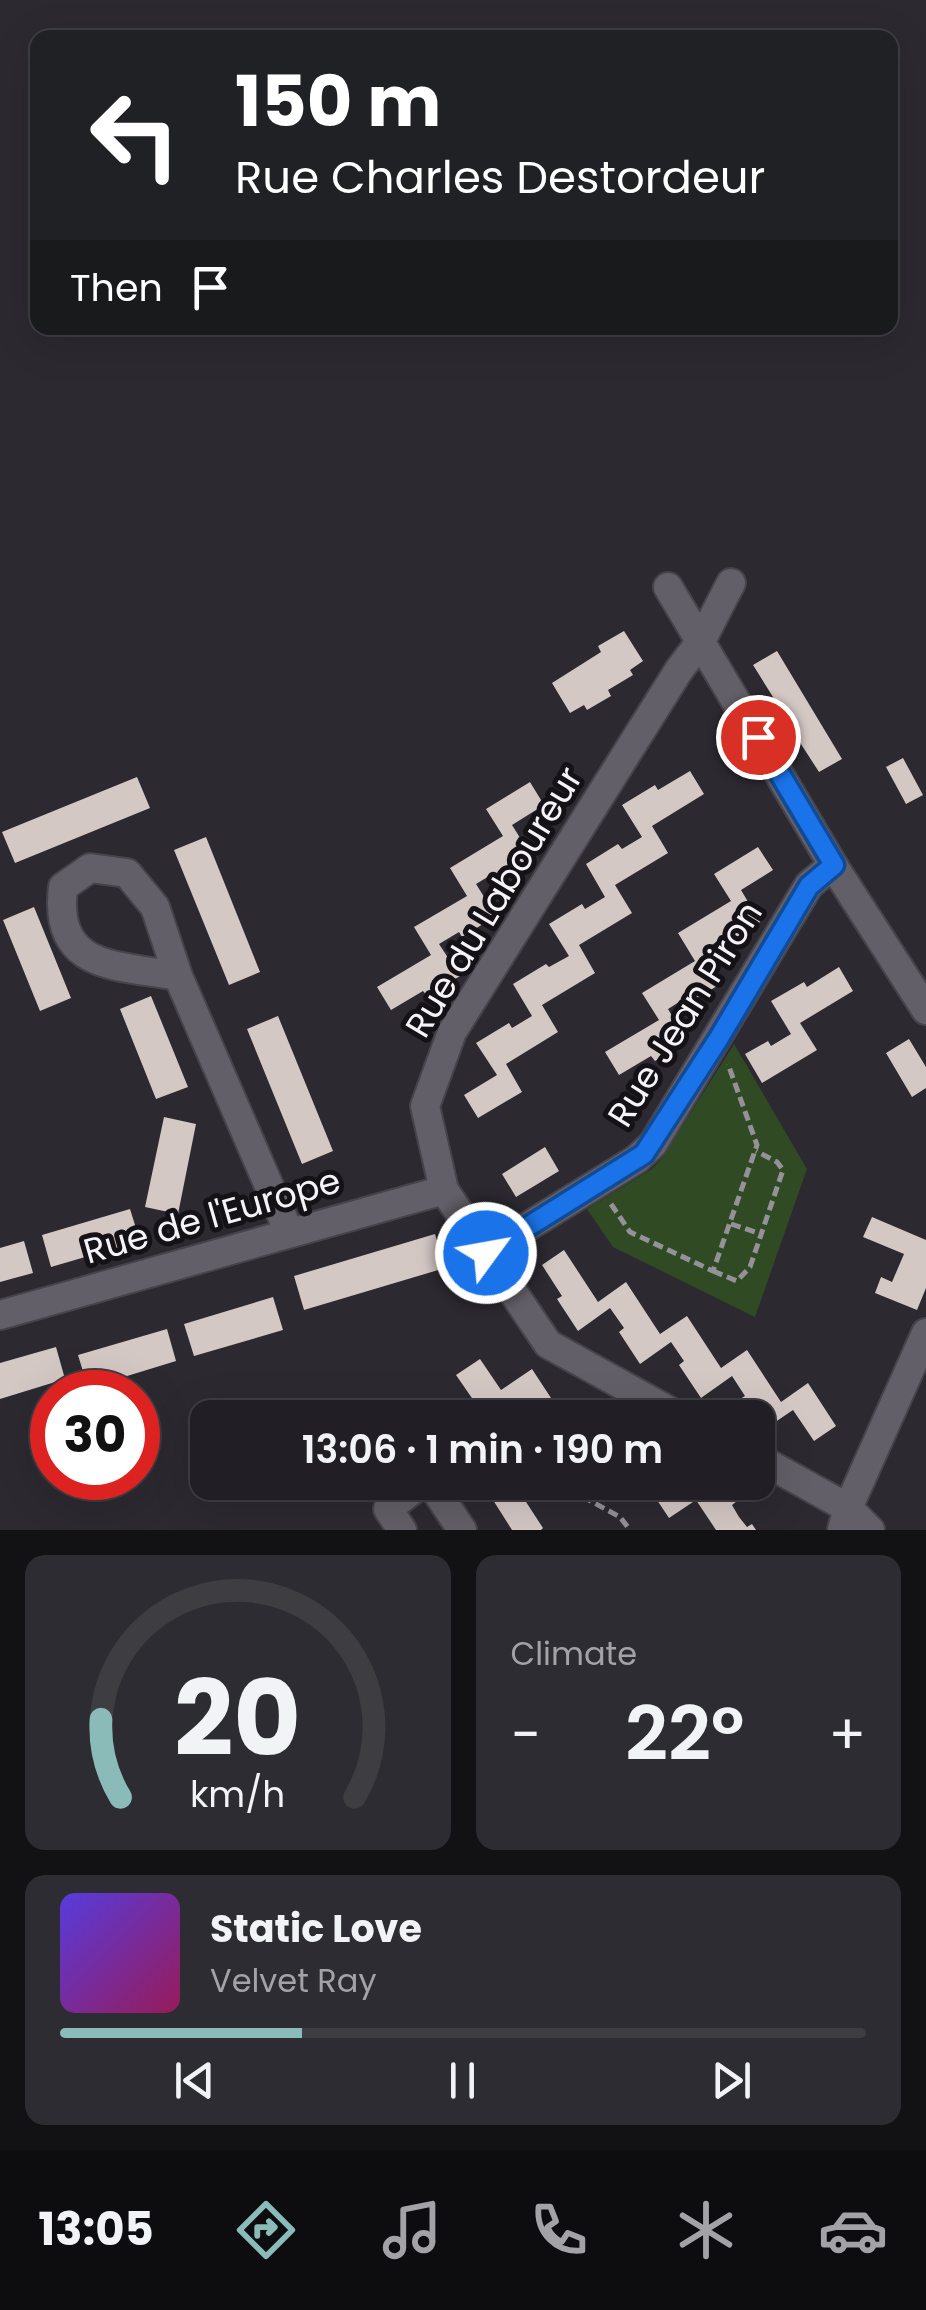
<!DOCTYPE html>
<html lang="en">
<head>
<meta charset="utf-8">
<style>
	:root { --surface:#211f25; --page:#2d2c32; --text:#f1f3f6; --muted:#a2a2a7; --line:#3e3d42; --accent:#8bbbb9 }
	body { margin:0; font-family:Poppins,sans-serif; background:var(--page); color:var(--text); height:100vh; display:flex; flex-direction:column; font-size:38px; white-space:nowrap }
	* { box-sizing:border-box; margin:0 }
	p { font-size:32px; color:var(--muted) }
	.icon { flex:none; width:55px; height:55px; fill:none; stroke:currentColor; stroke-width:2; stroke-linecap:round; stroke-linejoin:round }
	.map { position:relative; height:1530px; overflow:hidden }
	.side { display:flex; flex-direction:column; gap:25px; padding:25px; background:#121114; flex:1 }
	.side>* { flex:none }
	.guide { position:absolute; left:30px; top:30px; width:868px; height:305px; border-radius:20px; box-shadow:0 10px 40px #0002,0 0 0 2px var(--line); background:#202124; color:#fff; overflow:hidden }
	.speed { position:absolute; left:30px; top:1370px; display:flex; gap:20px; font-size:50px; font-weight:700; text-align:center }
	.speed>* { display:grid; place-content:center; width:130px; height:130px; border-radius:50%; background:var(--surface); box-shadow:0 10px 40px #0002,0 0 0 2px var(--line); line-height:1 }
	.speed .limit { border:15px solid #d22; background:#fff; color:#111 }
	.pin { position:absolute; display:grid; place-items:center; width:85px; height:85px; color:#fff; margin:-42px; border:5px solid #fff; border-radius:50%; box-shadow:0 2px 10px #0007 }
	.me { position:absolute; width:110px; margin:-55px; rotate:58deg; stroke-linejoin:round; filter:drop-shadow(0 0 8px #0008) }
	.turn { display:flex; align-items:center; gap:35px; height:210px; padding:0 40px; font-size:45px }
	.turn .icon { width:130px; height:130px; stroke-width:2.5 }
	.turn b { display:block; font-size:70px; line-height:85px }
	.then { display:flex; align-items:center; height:95px; padding:0 40px; background:#0003; gap:20px; font-size:38px }
	.big { font-size:75px; font-weight:600; line-height:1.1 }
	.side .tile { flex:1; display:flex; flex-direction:column; justify-content:center; gap:15px; min-width:0; padding:0 35px; border-radius:20px; background:var(--page) }
	.side .dial { align-items:center; gap:0 }
	.dial svg { height:260px; overflow:visible; fill:none; stroke:var(--line); stroke-width:7; stroke-linecap:round; text-anchor:middle }
	.dial text { fill:var(--text); stroke:none }
	.song { display:flex; align-items:center; gap:30px }
	.cover { width:120px; height:120px; border-radius:15px; background:linear-gradient(135deg,hsl(250 70% 55%),hsl(330 70% 35%)) }
	.played { height:10px; border-radius:5px; background:linear-gradient(90deg,var(--accent) 30%,var(--line) 30%) }
	.keys { display:flex; justify-content:space-around; direction:ltr }
	.heat { display:flex; justify-content:space-between; align-items:center; font-size:55px; direction:ltr }
	.side .tiles { flex:1; display:grid; gap:25px; grid-template-columns:1fr 1fr }
	.tile:last-child { grid-column:span 2 }
	.trip { position:absolute; left:190px; top:1400px; width:585px; height:100px; border-radius:20px; background:var(--surface); box-shadow:0 10px 40px #0002,0 0 0 2px var(--line); font-weight:600; line-height:100px; text-align:center }
	.tab-bar { display:flex; height:160px; justify-content:space-around; align-items:center; background:#0d0c0f; color:var(--muted) }
	.tab-bar .icon { width:70px; height:70px }
	.tab-bar .on { color:var(--accent) }
	.tab-bar b { font-size:45px; color:var(--text) }
	.map>svg:first-child { display:block }
	.park { fill:#304b24 }
	.building { fill:#d4c8c5 }
	.lines { fill:none; stroke-linecap:round; stroke-linejoin:round }
	.minor-casing { stroke:#46444a; stroke-width:32 }
	.path { stroke:#949298; stroke-width:5; stroke-dasharray:10 5; stroke-linecap:butt }
	.minor { stroke:#635f68; stroke-width:28 }
	.route-casing { stroke:#114b97; stroke-width:25 }
	.route { stroke:#1a73e8; stroke-width:18 }
	.labels { text-anchor:middle; stroke-width:10; stroke-linejoin:round; paint-order:stroke }
	.street-label { font-size:35px; fill:#f5f3f8; stroke:#141216 }
</style>
</head>
<body>
<div class="map">
<svg width="926" height="1530" viewBox="0 0 926 1530">
	<rect width="100%" height="100%" fill="#2c2931"/>
	<path class="park" d="M734 1044 807 1169 755 1317 613 1247 587 1209 652 1169 663 1157Z"/>
	<path class="building" d="M624 631 643 661 630 670 633 675 608 690 611 696 587 710 584 705 570 713 552 683 601 652 598 646Z
		M777 651 842 759 819 772 799 741 794 744 768 700 773 697 753 665Z
		M903 758 923 795 906 804 886 767Z
		M690 771 704 794 652 826 668 853 615 885 632 913 579 945 595 973 542 1005 558 1032 506 1064 522 1092 478 1118 464 1095 497 1075 476 1043 509 1023 512 1028 532 1016 513 984 546 964 549 967 569 956 549 924 582 904 585 909 605 897 586 864 618 844 622 849 642 837 622 805 655 785 658 790Z
		M137 777 150 808 15 863 2 832Z
		M530 782 544 805 512 825 532 857 499 877 496 872 476 884 496 916 462 937 459 932 439 944 460 976 427 996 423 991 391 1010 377 987 431 955 414 927 467 896 450 868 503 836 486 809Z
		M206 837 260 972 229 985 174 850Z
		M758 847 773 870 741 890 760 922 727 943 724 937 704 950 724 982 690 1002 687 997 668 1009 687 1041 655 1061 651 1056 619 1075 605 1052 659 1020 642 993 695 961 678 933 731 901 714 874Z
		M34 907 71 998 40 1011 3 920Z
		M839 967 853 991 800 1023 817 1050 762 1083 745 1054 768 1041 771 1046 791 1034 771 1001 804 982 807 987Z
		M151 996 188 1087 156 1099 120 1009Z
		M278 1016 333 1151 302 1164 247 1029Z
		M909 1039 926 1067V1088L912 1097 886 1053Z
		M164 1117 196 1124 178 1214 145 1207Z
		M545 1147 559 1171 516 1197 502 1174Z
		M130 1209 140 1241 51 1267 42 1235Z
		M872 1217 926 1240V1288L917 1310 875 1293 881 1277 892 1282 904 1254 863 1237Z
		M435 1234 445 1268 304 1310 294 1276Z
		M24 1241 33 1273 0 1282V1248Z
		M564 1250 598 1302 626 1282 660 1334 687 1316 721 1368 747 1350 781 1402 808 1383 836 1426 814 1441 793 1410 762 1431 758 1418H753L740 1399 745 1396 732 1376 701 1398 679 1365 684 1361 671 1342 640 1364 619 1332 624 1328 610 1308 578 1331 557 1299 562 1296 542 1265Z
		M273 1297 283 1330 194 1356 184 1324Z
		M167 1329 176 1361 88 1388 78 1355Z
		M56 1347 65 1379 0 1399V1363Z
		M480 1359 501 1390 532 1369 551 1398 547 1402 557 1418H524L512 1399 485 1417 456 1375Z
		M645 1482H678L684 1491 697 1482H724L737 1501 732 1505 739 1517 747 1527 752 1524 756 1530H716L696 1500 669 1518Z
		M515 1485 543 1528 541 1530H512L493 1500Z"/>
	<g class="lines">
		<g class="minor-casing">
			<path id="minor" d="M668 587 833 865 926 1010
				M178 976C116 965 53 970 63 887L90 868 127 873 155 907 178 976 289 1232
				M485 1253 637 1159 653 1144 809 885 833 865
				M0 1315 444 1190
				M682 1418 548 1344 444 1190 425 1106 452 1032 679 670 701 641 731 583
				M758 1458 848 1508 870 1530
				M430 1482 462 1530
				M402 1530 388 1509 423 1482
				M842 1530 848 1508 926 1333"/>
		</g>
		<path class="path" d="M611 1204 630 1232 713 1271 757 1145 728 1064
			M731 1224 761 1234
			M713 1271 737 1281 750 1267 783 1170 777 1162 756 1151
			M556 1482 620 1517 630 1530"/>
		<use href="#minor" class="minor"/>
	</g>
	<g class="lines">
		<g class="route-casing">
			<path id="route" d="M486 1253 644 1154 719 1038 809 886 834 865 758 737"/>
		</g>
		<use href="#route" class="route"/>
	</g>
	<g class="labels">
		<g class="street-label">
			<text transform="translate(494 902) rotate(-59)" y="12">Rue du Laboureur</text>
			<text transform="translate(685 1014) rotate(-58)" y="12">Rue Jean Piron</text>
			<text transform="translate(212 1216) rotate(-16)" y="12">Rue de l'Europe</text>
		</g>
	</g>
</svg>
<div class="speed"><div class="limit">30</div></div>
<div class="pin" style="left:758px;top:737px;background:#d93025"><svg class="icon" aria-label="arrive" viewBox="0 0 24 24"><path d="M6 21V4h12l-3 4 3 4H6"/></svg></div>
<svg class="me" style="left:486px;top:1253px" viewBox="-20 -20 40 40"><circle r="17" fill="#1a73e8" stroke="#fff" stroke-width="3"/><path d="M0-11L8 9 0 5-8 9z" fill="#fff"/></svg>
<div class="trip">13:06 · 1 min · 190 m</div>
<div class="guide">
<div class="turn"><svg class="icon" aria-label="left" viewBox="0 0 24 24"><path d="M17 20v-9H6M10 6l-5 5 5 5"/></svg><div><b>150 m</b>Rue Charles Destordeur</div></div>
<div class="then">Then<svg class="icon" aria-label="arrive" viewBox="0 0 24 24"><path d="M6 21V4h12l-3 4 3 4H6"/></svg></div>
</div>
</div>
<section class="side">
<div class="tiles">
<div class="tile dial"><svg viewBox="0 0 100 80">
<path d="M14 69A42 42 0 1 1 86 69"/>
<path d="M14 69A42 42 0 0 1 8 45" stroke="#8bbbb9"/>
<text x="50" y="56" font-size="32" font-weight="700">20</text>
<text x="50" y="72" font-size="11">km/h</text>
</svg></div>
<div class="tile"><p>Climate</p>
<div class="heat"><a>−</a><b class="big">22°</b><a>+</a></div>
</div>
<div class="tile">
<div class="song"><i class="cover"></i><div><b>Static Love</b><p>Velvet Ray</p></div></div>
<div class="played"></div>
<div class="keys"><svg class="icon" aria-label="previous" viewBox="0 0 24 24"><path d="M18 5L8 12l10 7zM5 5v14"/></svg><svg class="icon" aria-label="pause" viewBox="0 0 24 24"><path d="M8 5v14M16 5v14"/></svg><svg class="icon" aria-label="next" viewBox="0 0 24 24"><path d="M6 5l10 7-10 7zM19 5v14"/></svg></div>
</div>
</div>
</section>
<nav class="tab-bar">
<b>13:05</b>
<svg class="icon on" aria-label="directions" viewBox="0 0 24 24"><path d="M12 3l9 9-9 9-9-9zM9 14v-3h6M13 9l2 2-2 2"/></svg>
<svg class="icon" aria-label="music" viewBox="0 0 24 24"><path d="M9 18V5l10-2v13"/><circle cx="6" cy="18" r="3"/><circle cx="16" cy="16" r="3"/></svg>
<svg class="icon" aria-label="phone" viewBox="0 0 24 24"><path d="M5 4h4l2 5-3 2q2 4 5 5l2-3 5 2v4C11 20 4 13 5 4z"/></svg>
<svg class="icon" aria-label="climate" viewBox="0 0 24 24"><path d="M12 3v18M4 7l16 10M4 17L20 7"/></svg>
<svg class="icon" aria-label="car" viewBox="0 0 24 24"><path d="M5 17H2v-5l4-1 3-4h7l3 4 3 1v5h-3M9 17h6M6 11h13"/><circle cx="7" cy="17" r="2"/><circle cx="17" cy="17" r="2"/></svg>
</nav>
</body>
</html>
